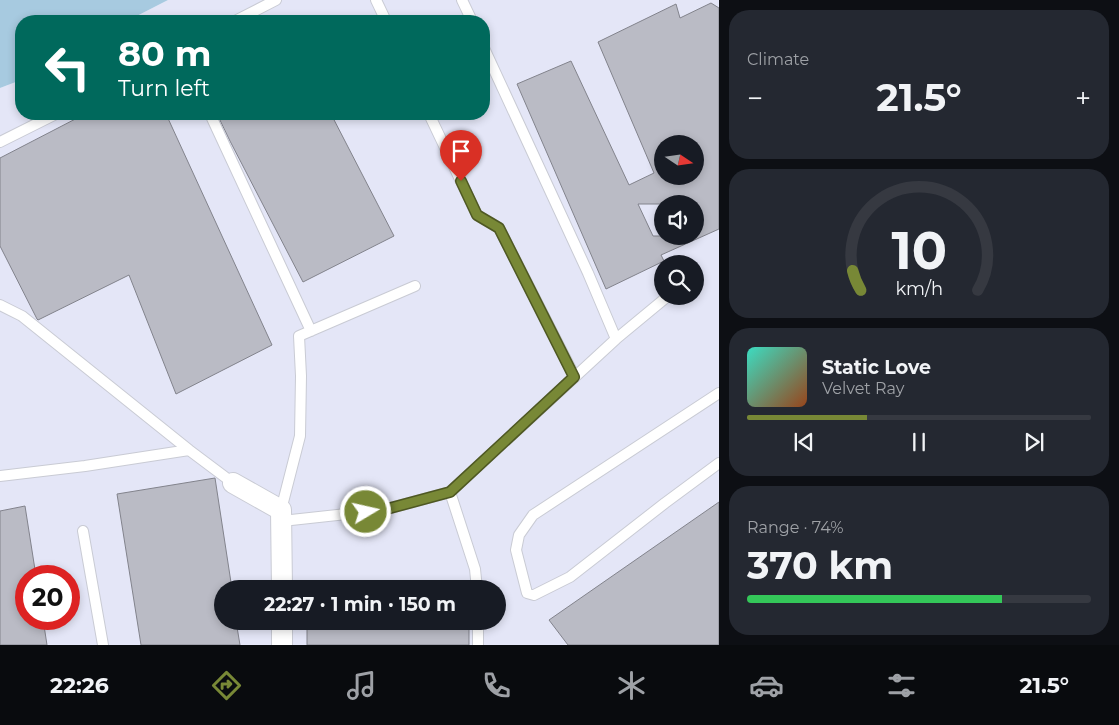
<!DOCTYPE html>
<html lang="en">
<head>
<meta charset="utf-8">
<style>
	:root { --surface:#171b24; --page:#242831; --text:#f1f3f6; --muted:#9ea1a6; --line:#363941; --accent:#788836 }
	body { margin:0; font-family:Montserrat,sans-serif; background:var(--page); color:var(--text); height:100vh; display:flex; flex-direction:column; font-size:19px; white-space:nowrap }
	* { box-sizing:border-box; margin:0 }
	p { font-size:16px; color:var(--muted) }
	.icon { flex:none; width:28px; height:28px; fill:none; stroke:currentColor; stroke-width:2; stroke-linecap:round; stroke-linejoin:round }
	.map { position:relative; flex:1; overflow:hidden }
	.panel { display:flex; flex-direction:column; gap:10px; padding:10px; background:#0d0f14; width:400px }
	.panel>* { flex:none }
	.guide { position:absolute; left:15px; top:15px; width:475px; height:105px; border-radius:20px; box-shadow:0 2px 8px #0003; background:#00695c; color:#fff; overflow:hidden }
	.needle { width:32px; rotate:103deg }
	.tools { position:absolute; left:654px; top:135px; display:grid; gap:10px }
	.tools a { display:grid; place-items:center; width:50px; height:50px; border-radius:50%; background:var(--surface); box-shadow:0 2px 8px #0003; font-size:25px }
	.speed { position:absolute; left:15px; top:565px; display:flex; gap:10px; font-size:25px; font-weight:700; text-align:center }
	.speed>* { display:grid; place-content:center; width:65px; height:65px; border-radius:50%; background:var(--surface); box-shadow:0 2px 8px #0003; line-height:1 }
	.speed .limit { border:8px solid #d22; background:#fff; color:#111 }
	.pin { position:absolute; display:grid; place-items:center; width:42px; height:42px; color:#fff; margin:-51px -21px; border-radius:50% 50% 50% 0; rotate:-45deg; box-shadow:0 0 5px #0007 }
	.pin .icon { rotate:45deg }
	.me { position:absolute; width:55px; margin:-28px; rotate:81deg; stroke-linejoin:round; filter:drop-shadow(0 0 4px #0008) }
	.turn { display:flex; align-items:center; gap:18px; height:105px; padding:0 20px; font-size:22px }
	.turn .icon { width:65px; height:65px; stroke-width:2.5 }
	.turn b { display:block; font-size:35px; line-height:42px }
	.big { font-size:38px; font-weight:700; line-height:1.1 }
	.panel .widget { flex:1; display:flex; flex-direction:column; justify-content:center; gap:8px; min-width:0; padding:0 18px; border-radius:20px; background:var(--page) }
	.panel .dial { align-items:center; gap:0 }
	.dial svg { height:130px; overflow:visible; fill:none; stroke:var(--line); stroke-width:7; stroke-linecap:round; text-anchor:middle }
	.dial text { fill:var(--text); stroke:none }
	.song { display:flex; align-items:center; gap:15px }
	.cover { width:60px; height:60px; border-radius:8px; background:linear-gradient(135deg,hsl(170 70% 55%),hsl(20 70% 35%)) }
	.played { height:5px; border-radius:2px; background:linear-gradient(90deg,var(--accent) 35%,var(--line) 35%) }
	.keys { display:flex; justify-content:space-around; direction:ltr }
	.heat { display:flex; justify-content:space-between; align-items:center; font-size:28px; direction:ltr }
	.charge { height:8px; border-radius:4px; background:linear-gradient(90deg,#34c759 74%,var(--line) 0) }
	.trip { position:absolute; left:214px; top:580px; width:292px; height:50px; border-radius:25px; background:var(--surface); box-shadow:0 2px 8px #0003; font-weight:700; line-height:50px; text-align:center }
	.dock { display:flex; height:80px; justify-content:space-around; align-items:center; background:#090b0e; color:var(--muted) }
	.dock .icon { width:35px; height:35px }
	.dock .current { color:var(--accent) }
	.dock b { font-size:22px; color:var(--text) }
	main { display:flex; flex:1; min-height:0 }
	.map>svg:first-child { display:block }
	.built { fill:#e4e6f7; fill-rule:evenodd }
	.water { fill:#a7cae0 }
	.building { fill:#babbc5; stroke:#82838c; fill-rule:evenodd }
	.lines { fill:none; stroke-linecap:round; stroke-linejoin:round }
	.lane-casing { stroke:#c9cbd4; stroke-width:12 }
	.street-casing { stroke:#c9cbd4; stroke-width:22 }
	.lane { stroke:#fff; stroke-width:10 }
	.street { stroke:#fff; stroke-width:20 }
	.route-casing { stroke:#4e5823; stroke-width:12 }
	.route { stroke:#788836; stroke-width:9 }
</style>
</head>
<body>
<main>
<div class="map">
<svg width="719" height="645" viewBox="0 0 719 645">
	<rect width="100%" height="100%" fill="#f3f4fe"/>
	<path class="built" d="M168 0H719V645H0V88L21 80V114H484V21H127ZM662 144H695V176H662ZM662 204H695V236H662ZM662 264H695V296H662ZM26 576H69V619H26ZM222 589H498V621H222Z"/>
	<path class="water" d="M0 0H168L127 21H21V80L0 88Z"/>
	<path class="building" d="M711 3 719 8V229L661 255 664 261 606 289 517 84 571 61 629 185 654 173 598 42 676 4 680 18ZM662 144H695V176H662ZM638 204H695V236H653Z
		M85 114H166L272 345 176 394 129 275 38 320 37 319 0 246V158Z
		M217 114H331L394 236 303 282 230 141Z
		M215 478 232 589H222V621H236L240 645H141L117 494Z
		M719 502V645H568L549 620Z
		M25 506 36 576H26V619H43L47 645H0V511Z
		M307 621H469V645H307Z"/>
	<g class="lines">
		<g class="lane-casing">
			<path id="lane" d="M376 0 386 21
				M462 0 472 21
				M235 21 276 0
				M210 114 311 331
				M429 114 477 215 499 228 575 377
				M0 142 56 114
				M0 305 22 316 189 450
				M616 339 668 296
				M719 393 533 515 519 535 516 550 527 593 534 595 570 577 665 503 719 463
				M0 476 85 466 189 450 233 483
				M450 492 475 569 477 589
				M281 510 300 436 301 376 299 336 415 286
				M282 521 383 510 450 492 616 339 588 273 484 48
				M83 531 103 645
				M478 621V645"/>
		</g>
		<g class="street-casing">
			<path id="street" d="M233 483 281 510 282 589
				M282 621V645"/>
		</g>
		<use href="#lane" class="lane"/>
		<use href="#street" class="street"/>
	</g>
	<g class="lines">
		<g class="route-casing">
			<path id="route" d="M366 512 383 510 450 492 574 377 499 228 477 215 461 181"/>
		</g>
		<use href="#route" class="route"/>
	</g>
</svg>
<div class="tools">
<a><svg class="needle" viewBox="-14 -14 28 28"><path d="M0-13l5 13h-10z" fill="#e53935"/><path d="M0 13l5-13h-10z" fill="#9ea1a6"/></svg></a>
<a><svg class="icon" aria-label="sound" viewBox="0 0 24 24"><path d="M4 9h4l5-4v14l-5-4H4zM17 9q2 3 0 6"/></svg></a>
<a><svg class="icon" aria-label="search" viewBox="0 0 24 24"><circle cx="10" cy="10" r="6"/><path d="M15 15l6 6"/></svg></a>
</div>
<div class="speed"><div class="limit">20</div></div>
<div class="pin" style="left:461px;top:181px;background:#d93025"><svg class="icon" aria-label="arrive" viewBox="0 0 24 24"><path d="M6 21V4h12l-3 4 3 4H6"/></svg></div>
<svg class="me" style="left:366px;top:512px" viewBox="-20 -20 40 40"><circle r="17" fill="#788836" stroke="#fff" stroke-width="3"/><path d="M0-11L8 9 0 5-8 9z" fill="#fff"/></svg>
<div class="trip">22:27 · 1 min · 150 m</div>
<div class="guide">
<div class="turn"><svg class="icon" aria-label="left" viewBox="0 0 24 24"><path d="M17 20v-9H6M10 6l-5 5 5 5"/></svg><div><b>80 m</b>Turn left</div></div>
</div>
</div>
<section class="panel">
<div class="widget"><p>Climate</p>
<div class="heat"><a>−</a><b class="big">21.5°</b><a>+</a></div>
</div>
<div class="widget dial"><svg viewBox="0 0 100 80">
<path d="M14 69A42 42 0 1 1 86 69"/>
<path d="M14 69A42 42 0 0 1 9 57" stroke="#788836"/>
<text x="50" y="56" font-size="32" font-weight="700">10</text>
<text x="50" y="72" font-size="11">km/h</text>
</svg></div>
<div class="widget">
<div class="song"><i class="cover"></i><div><b>Static Love</b><p>Velvet Ray</p></div></div>
<div class="played"></div>
<div class="keys"><svg class="icon" aria-label="previous" viewBox="0 0 24 24"><path d="M18 5L8 12l10 7zM5 5v14"/></svg><svg class="icon" aria-label="pause" viewBox="0 0 24 24"><path d="M8 5v14M16 5v14"/></svg><svg class="icon" aria-label="next" viewBox="0 0 24 24"><path d="M6 5l10 7-10 7zM19 5v14"/></svg></div>
</div>
<div class="widget"><p>Range · 74%</p><b class="big">370 km</b><div class="charge"></div></div>
</section>
</main>
<nav class="dock">
<b>22:26</b>
<svg class="icon current" aria-label="directions" viewBox="0 0 24 24"><path d="M12 3l9 9-9 9-9-9zM9 14v-3h6M13 9l2 2-2 2"/></svg>
<svg class="icon" aria-label="music" viewBox="0 0 24 24"><path d="M9 18V5l10-2v13"/><circle cx="6" cy="18" r="3"/><circle cx="16" cy="16" r="3"/></svg>
<svg class="icon" aria-label="phone" viewBox="0 0 24 24"><path d="M5 4h4l2 5-3 2q2 4 5 5l2-3 5 2v4C11 20 4 13 5 4z"/></svg>
<svg class="icon" aria-label="climate" viewBox="0 0 24 24"><path d="M12 3v18M4 7l16 10M4 17L20 7"/></svg>
<svg class="icon" aria-label="car" viewBox="0 0 24 24"><path d="M5 17H2v-5l4-1 3-4h7l3 4 3 1v5h-3M9 17h6M6 11h13"/><circle cx="7" cy="17" r="2"/><circle cx="17" cy="17" r="2"/></svg>
<svg class="icon" aria-label="filters" viewBox="0 0 24 24"><path d="M4 7h16M4 17h16"/><circle cx="9" cy="7" r="2"/><circle cx="15" cy="17" r="2"/></svg>
<b>21.5°</b>
</nav>
</body>
</html>
